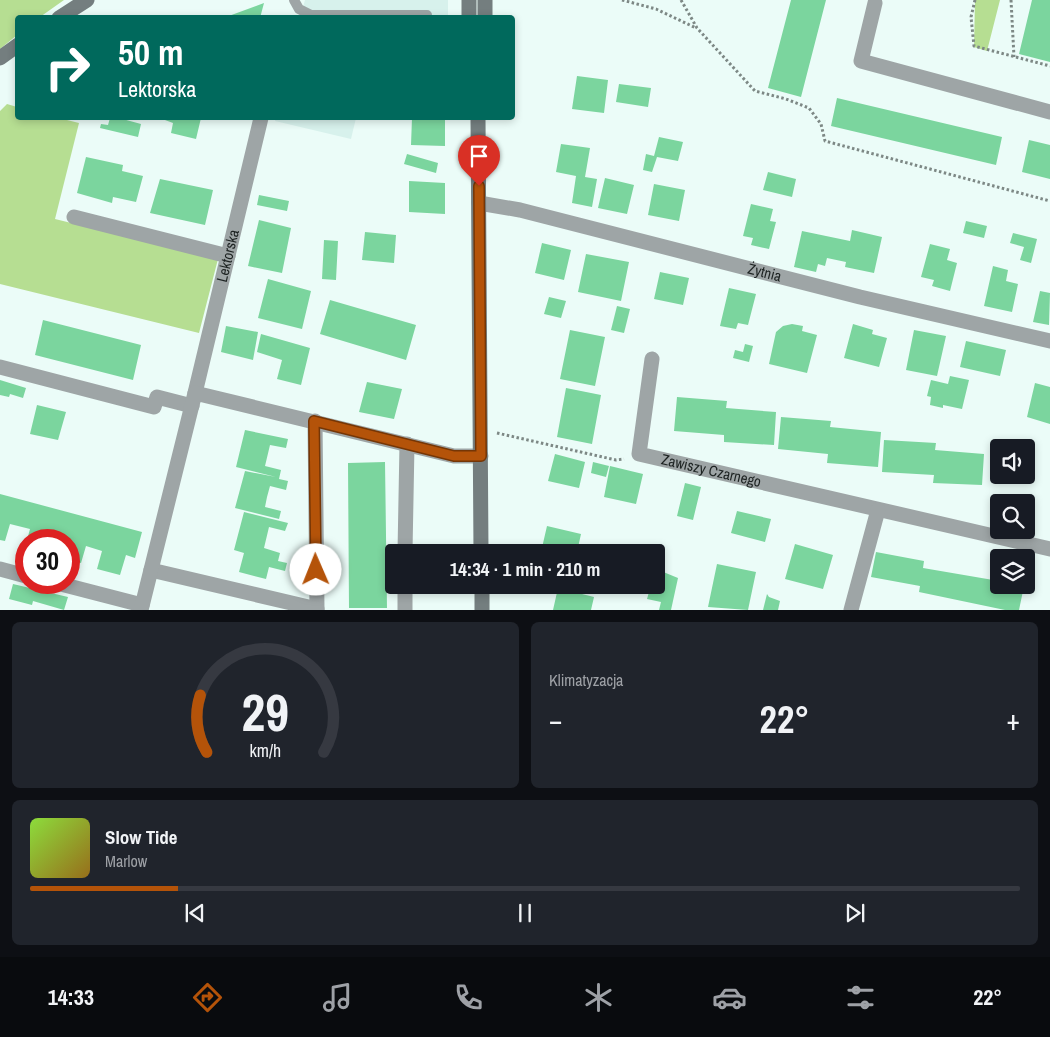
<!DOCTYPE html>
<html lang="pl">
<head>
<meta charset="utf-8">
<style>
	:root { --surface:#171b24; --page:#20242c; --text:#f1f3f6; --muted:#9ea1a6; --line:#363941; --accent:#b45309 }
	body { margin:0; font-family:"Archivo Narrow",sans-serif; background:var(--page); color:var(--text); height:100vh; display:flex; flex-direction:column; font-size:19px; white-space:nowrap }
	* { box-sizing:border-box; margin:0 }
	p { font-size:16px; color:var(--muted) }
	.icon { flex:none; width:28px; height:28px; fill:none; stroke:currentColor; stroke-width:2; stroke-linecap:round; stroke-linejoin:round }
	.map { position:relative; height:610px; overflow:hidden }
	.panel { display:flex; flex-direction:column; gap:12px; padding:12px; background:#0d0f14; flex:1 }
	.panel>* { flex:none }
	.top-card { position:absolute; left:15px; top:15px; width:500px; height:105px; border-radius:5px; box-shadow:0 2px 8px #0003; background:#00695c; color:#fff; overflow:hidden }
	.buttons { position:absolute; left:990px; top:439px; display:grid; gap:10px }
	.buttons a { display:grid; place-items:center; width:45px; height:45px; border-radius:5px; background:var(--surface); box-shadow:0 2px 8px #0003; font-size:25px }
	.speed { position:absolute; left:15px; top:529px; display:flex; gap:10px; font-size:25px; font-weight:700; text-align:center }
	.speed>* { display:grid; place-content:center; width:65px; height:65px; border-radius:50%; background:var(--surface); box-shadow:0 2px 8px #0003; line-height:1 }
	.speed .limit { border:8px solid #d22; background:#fff; color:#111 }
	.pin { position:absolute; display:grid; place-items:center; width:42px; height:42px; color:#fff; margin:-51px -21px; border-radius:50% 50% 50% 0; rotate:-45deg; box-shadow:0 0 5px #0007 }
	.pin .icon { rotate:45deg }
	.me { position:absolute; width:55px; margin:-28px; rotate:359deg; stroke-linejoin:round; filter:drop-shadow(0 0 4px #0008) }
	.turn { display:flex; align-items:center; gap:18px; height:105px; padding:0 20px; font-size:22px }
	.turn .icon { width:65px; height:65px; stroke-width:2.5 }
	.turn b { display:block; font-size:35px; line-height:42px }
	.big { font-size:38px; font-weight:800; line-height:1.1 }
	.panel .widget { flex:1; display:flex; flex-direction:column; justify-content:center; gap:8px; min-width:0; padding:0 18px; border-radius:8px; background:var(--page) }
	.panel .dial { align-items:center; gap:0 }
	.dial svg { height:130px; overflow:visible; fill:none; stroke:var(--line); stroke-width:7; stroke-linecap:round; text-anchor:middle }
	.dial text { fill:var(--text); stroke:none }
	.song { display:flex; align-items:center; gap:15px }
	.cover { width:60px; height:60px; border-radius:8px; background:linear-gradient(135deg,hsl(90 70% 55%),hsl(40 70% 35%)) }
	.played { height:5px; border-radius:2px; background:linear-gradient(90deg,var(--accent) 15%,var(--line) 15%) }
	.keys { display:flex; justify-content:space-around; direction:ltr }
	.heat { display:flex; justify-content:space-between; align-items:center; font-size:28px; direction:ltr }
	.panel .tiles { flex:1; display:grid; gap:12px; grid-template-columns:1fr 1fr }
	.widget:last-child { grid-column:span 2 }
	.trip { position:absolute; left:385px; top:544px; width:280px; height:50px; border-radius:5px; background:var(--surface); box-shadow:0 2px 8px #0003; font-weight:800; line-height:50px; text-align:center }
	.tabs { display:flex; height:80px; justify-content:space-around; align-items:center; background:#090b0e; color:var(--muted) }
	.tabs .icon { width:35px; height:35px }
	.tabs .on { color:var(--accent) }
	.tabs b { font-size:22px; color:var(--text) }
	.map>svg:first-child { display:block }
	.built { fill:#d7f1ec }
	.green { fill:#b6de92 }
	.building { fill:#7bd59e }
	.lines { fill:none; stroke-linecap:round; stroke-linejoin:round }
	.path { stroke:#7d8885; stroke-width:3; stroke-dasharray:2.5 2.5; stroke-linecap:butt }
	.lane { stroke:#9ea5a6; stroke-width:10 }
	.street { stroke:#9ea5a6; stroke-width:15 }
	.secondary { stroke:#747e7f; stroke-width:15 }
	.route-casing { stroke:#753606; stroke-width:12 }
	.route { stroke:#b45309; stroke-width:9 }
	.labels { text-anchor:middle; stroke-width:5; stroke-linejoin:round; paint-order:stroke }
	.street-label { font-size:15px; fill:#1d2322; stroke:#fff }
</style>
</head>
<body>
<div class="map">
<svg width="1050" height="610" viewBox="0 0 1050 610">
	<rect width="100%" height="100%" fill="#ebfcf8"/>
	<path class="built" d="M305 0H448V17L300 18Z
		M276 118H356L351 139 275 121Z"/>
	<path class="green" d="M0 0H64L40 17 18 18 17 35 0 49Z
		M975 0H1000L987 51 974 47Z
		M7 104 17 107 18 118H59L79 123 55 219 218 259 199 333 0 284V111Z"/>
	<path class="building" d="M791 0H826L801 97 768 88Z
		M1032 0H1050V62L1019 54Z
		M264 3 260 18H226V17Z
		M577 76 608 80 604 113 572 109Z
		M619 84 651 88 648 107 616 102Z
		M837 98 1002 137 996 165 831 126Z
		M110 118H119L141 124 138 137 100 128 101 124 108 125Z
		M165 118H201L196 139 171 133 173 123 165 120Z
		M412 118H445V146L411 145Z
		M659 137 683 142 678 161 657 157 652 172 643 170 646 154 654 156Z
		M1029 140 1050 145V179L1022 172Z
		M561 144 590 148 585 177 597 179 592 207 572 203 576 176 556 172Z
		M407 154 438 163 436 173 404 164Z
		M86 157 123 165 122 171 143 176 136 202 113 197 112 203 77 193Z
		M768 172 796 179 792 197 763 190Z
		M605 178 634 185 627 214 598 208Z
		M160 179 213 190 205 225 150 213Z
		M409 181 445 183V214L409 212Z
		M654 184 685 190 679 221 648 215Z
		M259 195 289 201 287 211 257 205Z
		M751 204 773 209 770 221 776 222 769 249 751 245 753 238 743 236Z
		M259 220 291 228 282 273 248 266Z
		M966 221 987 226 984 238 963 233Z
		M852 230 882 237 874 273 845 267 846 262 827 258 825 266 818 264 816 272 794 267 802 231 850 241Z
		M365 232 396 235 394 263 362 260Z
		M1013 233 1037 239 1031 263 1020 260 1024 247 1010 243Z
		M324 240 338 241 336 280 322 279Z
		M542 243 571 250 564 280 535 273Z
		M930 244 950 249 947 260 957 263 950 291 932 286 934 280 921 277Z
		M586 254 629 262 621 301 578 292Z
		M993 266 1008 270 1006 281 1018 284 1012 312 984 306Z
		M660 272 689 278 683 305 654 299Z
		M268 279 311 291 302 329 258 318Z
		M729 288 756 294 748 325 738 323 736 329 720 326Z
		M1040 291 1050 293 1049 325 1033 322Z
		M549 297 566 301 561 318 544 314Z
		M330 300 416 325 406 360 320 334Z
		M617 306 630 309 624 333 611 330Z
		M43 320 141 345 133 380 35 355Z
		M792 324 803 326 802 331 817 335 807 373 769 364 776 332 783 326Z
		M853 324 873 330 872 334 887 338 879 367 844 358Z
		M226 326 258 332 253 360 221 352Z
		M570 330 605 337 595 386 560 379Z
		M914 330 946 336 937 376 906 370Z
		M261 334 310 348 301 385 277 379 282 360 257 352Z
		M966 341 1006 350 1000 376 960 367Z
		M745 344 753 346 749 362 733 358 735 350 743 352Z
		M950 376 969 380 962 409 943 405V408L930 405 931 397 927 396 931 380 948 384Z
		M0 380 26 388 23 398 10 394 9 397 0 395Z
		M367 382 402 389 394 419 359 412Z
		M1035 383 1050 387V424L1027 417Z
		M566 388 601 395 592 444 557 437Z
		M677 397 727 401 726 408 776 412 774 445 724 442V435L674 431Z
		M37 405 66 412 58 440 30 434Z
		M781 417 831 421 830 427 881 432 878 467 827 463 828 454 778 449Z
		M245 430 288 439 286 448 270 445 265 466 281 470 279 479 288 481 286 490 270 486 267 497 265 507 281 511 279 519 235 508 245 471 276 477 236 467Z
		M884 440 936 443 935 450 984 454 982 485 933 483 934 475 882 472Z
		M555 454 585 462 579 488 548 481Z
		M385 462 387 608H349L348 463Z
		M593 462 609 466 606 477 591 473Z
		M610 466 643 474 636 504 604 497Z
		M685 483 701 487 693 520 677 516Z
		M0 494 142 532 135 558 126 555 120 575 97 569 102 551 86 546 81 563 69 560V540L48 535 46 540H27L30 529 10 524 5 541 0 540Z
		M737 511 771 519 765 542 731 533Z
		M244 512 288 523 285 531 269 527 264 548 280 553 278 561 287 563 285 571 269 567 266 579 239 572 244 553 234 550Z
		M547 526 581 534 577 552H541Z
		M795 544 833 555 823 589 785 579Z
		M876 552 924 561 923 568 999 581V585L1024 586 1019 610H1005L919 592 920 586 871 577Z
		M717 564 756 572 748 610 708 607Z
		M656 569 678 578 671 610H659L661 602 647 599 651 585H656Z
		M13 584 68 597 64 610 33 601 32 605 9 599Z
		M558 588 594 597 591 610H553Z
		M767 594 769 597 780 601 778 610H763Z"/>
	<g class="lines">
		<path class="path" d="M622 0 656 9 696 28
			M681 0 697 28 755 91 786 99 809 108 821 124 825 141 1050 201
			M975 0 971 17 974 46 1050 66
			M1011 0 1014 57
			M497 433 616 460 624 459"/>
		<path class="lane" d="M294 0 299 9 311 15H427V18"/>
		<g class="street">
			<path d="M875 3 861 61 1050 112"/>
			<path id="s1" d="M479 203 520 210 860 297 1050 341"/>
			<path d="M74 217 228 256"/>
			<path id="s2" d="M652 359 639 454 1050 549"/>
			<path d="M0 367 154 407 157 397 192 406"/>
			<path id="s3" d="M195 393 261 118"/>
			<path d="M315 421 317 610"/>
			<path d="M405 552 407 444"/>
			<path d="M0 569 26 576"/>
			<path d="M151 570 317 609"/>
			<path d="M53 582 142 605"/>
			<path d="M141 610 195 393 454 456H481"/>
			<path d="M405 610V585"/>
			<path d="M851 610 878 510"/>
		</g>
		<path class="secondary" d="M469 0V18
			M59 18 87 0
			M485 18V0
			M0 58 18 45
			M478 118 481 552
			M482 585V610"/>
	</g>
	<g class="lines">
		<g class="route-casing">
			<path id="route" d="M316 570 314 421 454 456H481L479 186"/>
		</g>
		<use href="#route" class="route"/>
	</g>
	<g class="labels">
		<g class="street-label">
			<text dy="5" stroke="none"><textPath href="#s3" startOffset="141">Lektorska</textPath></text>
			<text dy="5" stroke="none"><textPath href="#s1" startOffset="294">Żytnia</textPath></text>
			<text dy="5" stroke="none"><textPath href="#s2" startOffset="170">Zawiszy Czarnego</textPath></text>
		</g>
	</g>
</svg>
<div class="buttons">
<a><svg class="icon" aria-label="sound" viewBox="0 0 24 24"><path d="M4 9h4l5-4v14l-5-4H4zM17 9q2 3 0 6"/></svg></a>
<a><svg class="icon" aria-label="search" viewBox="0 0 24 24"><circle cx="10" cy="10" r="6"/><path d="M15 15l6 6"/></svg></a>
<a><svg class="icon" aria-label="layers" viewBox="0 0 24 24"><path d="M12 4l9 5-9 5-9-5zM3 14l9 5 9-5"/></svg></a>
</div>
<div class="speed"><div class="limit">30</div></div>
<div class="pin" style="left:479px;top:186px;background:#d93025"><svg class="icon" aria-label="arrive" viewBox="0 0 24 24"><path d="M6 21V4h12l-3 4 3 4H6"/></svg></div>
<svg class="me" style="left:316px;top:570px" viewBox="-20 -20 40 40"><circle r="19" fill="#fff"/><path d="M0-13L10 11 0 6-10 11z" fill="#b45309"/></svg>
<div class="trip">14:34 · 1 min · 210 m</div>
<div class="top-card">
<div class="turn"><svg class="icon" aria-label="right" viewBox="0 0 24 24"><path d="M7 20v-9h11M14 6l5 5-5 5"/></svg><div><b>50 m</b>Lektorska</div></div>
</div>
</div>
<section class="panel">
<div class="tiles">
<div class="widget dial"><svg viewBox="0 0 100 80">
<path d="M14 69A42 42 0 1 1 86 69"/>
<path d="M14 69A42 42 0 0 1 10 34" stroke="#b45309"/>
<text x="50" y="56" font-size="32" font-weight="700">29</text>
<text x="50" y="72" font-size="11">km/h</text>
</svg></div>
<div class="widget"><p>Klimatyzacja</p>
<div class="heat"><a>−</a><b class="big">22°</b><a>+</a></div>
</div>
<div class="widget">
<div class="song"><i class="cover"></i><div><b>Slow Tide</b><p>Marlow</p></div></div>
<div class="played"></div>
<div class="keys"><svg class="icon" aria-label="previous" viewBox="0 0 24 24"><path d="M18 5L8 12l10 7zM5 5v14"/></svg><svg class="icon" aria-label="pause" viewBox="0 0 24 24"><path d="M8 5v14M16 5v14"/></svg><svg class="icon" aria-label="next" viewBox="0 0 24 24"><path d="M6 5l10 7-10 7zM19 5v14"/></svg></div>
</div>
</div>
</section>
<nav class="tabs">
<b>14:33</b>
<svg class="icon on" aria-label="directions" viewBox="0 0 24 24"><path d="M12 3l9 9-9 9-9-9zM9 14v-3h6M13 9l2 2-2 2"/></svg>
<svg class="icon" aria-label="music" viewBox="0 0 24 24"><path d="M9 18V5l10-2v13"/><circle cx="6" cy="18" r="3"/><circle cx="16" cy="16" r="3"/></svg>
<svg class="icon" aria-label="phone" viewBox="0 0 24 24"><path d="M5 4h4l2 5-3 2q2 4 5 5l2-3 5 2v4C11 20 4 13 5 4z"/></svg>
<svg class="icon" aria-label="climate" viewBox="0 0 24 24"><path d="M12 3v18M4 7l16 10M4 17L20 7"/></svg>
<svg class="icon" aria-label="car" viewBox="0 0 24 24"><path d="M5 17H2v-5l4-1 3-4h7l3 4 3 1v5h-3M9 17h6M6 11h13"/><circle cx="7" cy="17" r="2"/><circle cx="17" cy="17" r="2"/></svg>
<svg class="icon" aria-label="filters" viewBox="0 0 24 24"><path d="M4 7h16M4 17h16"/><circle cx="9" cy="7" r="2"/><circle cx="15" cy="17" r="2"/></svg>
<b>22°</b>
</nav>
</body>
</html>
